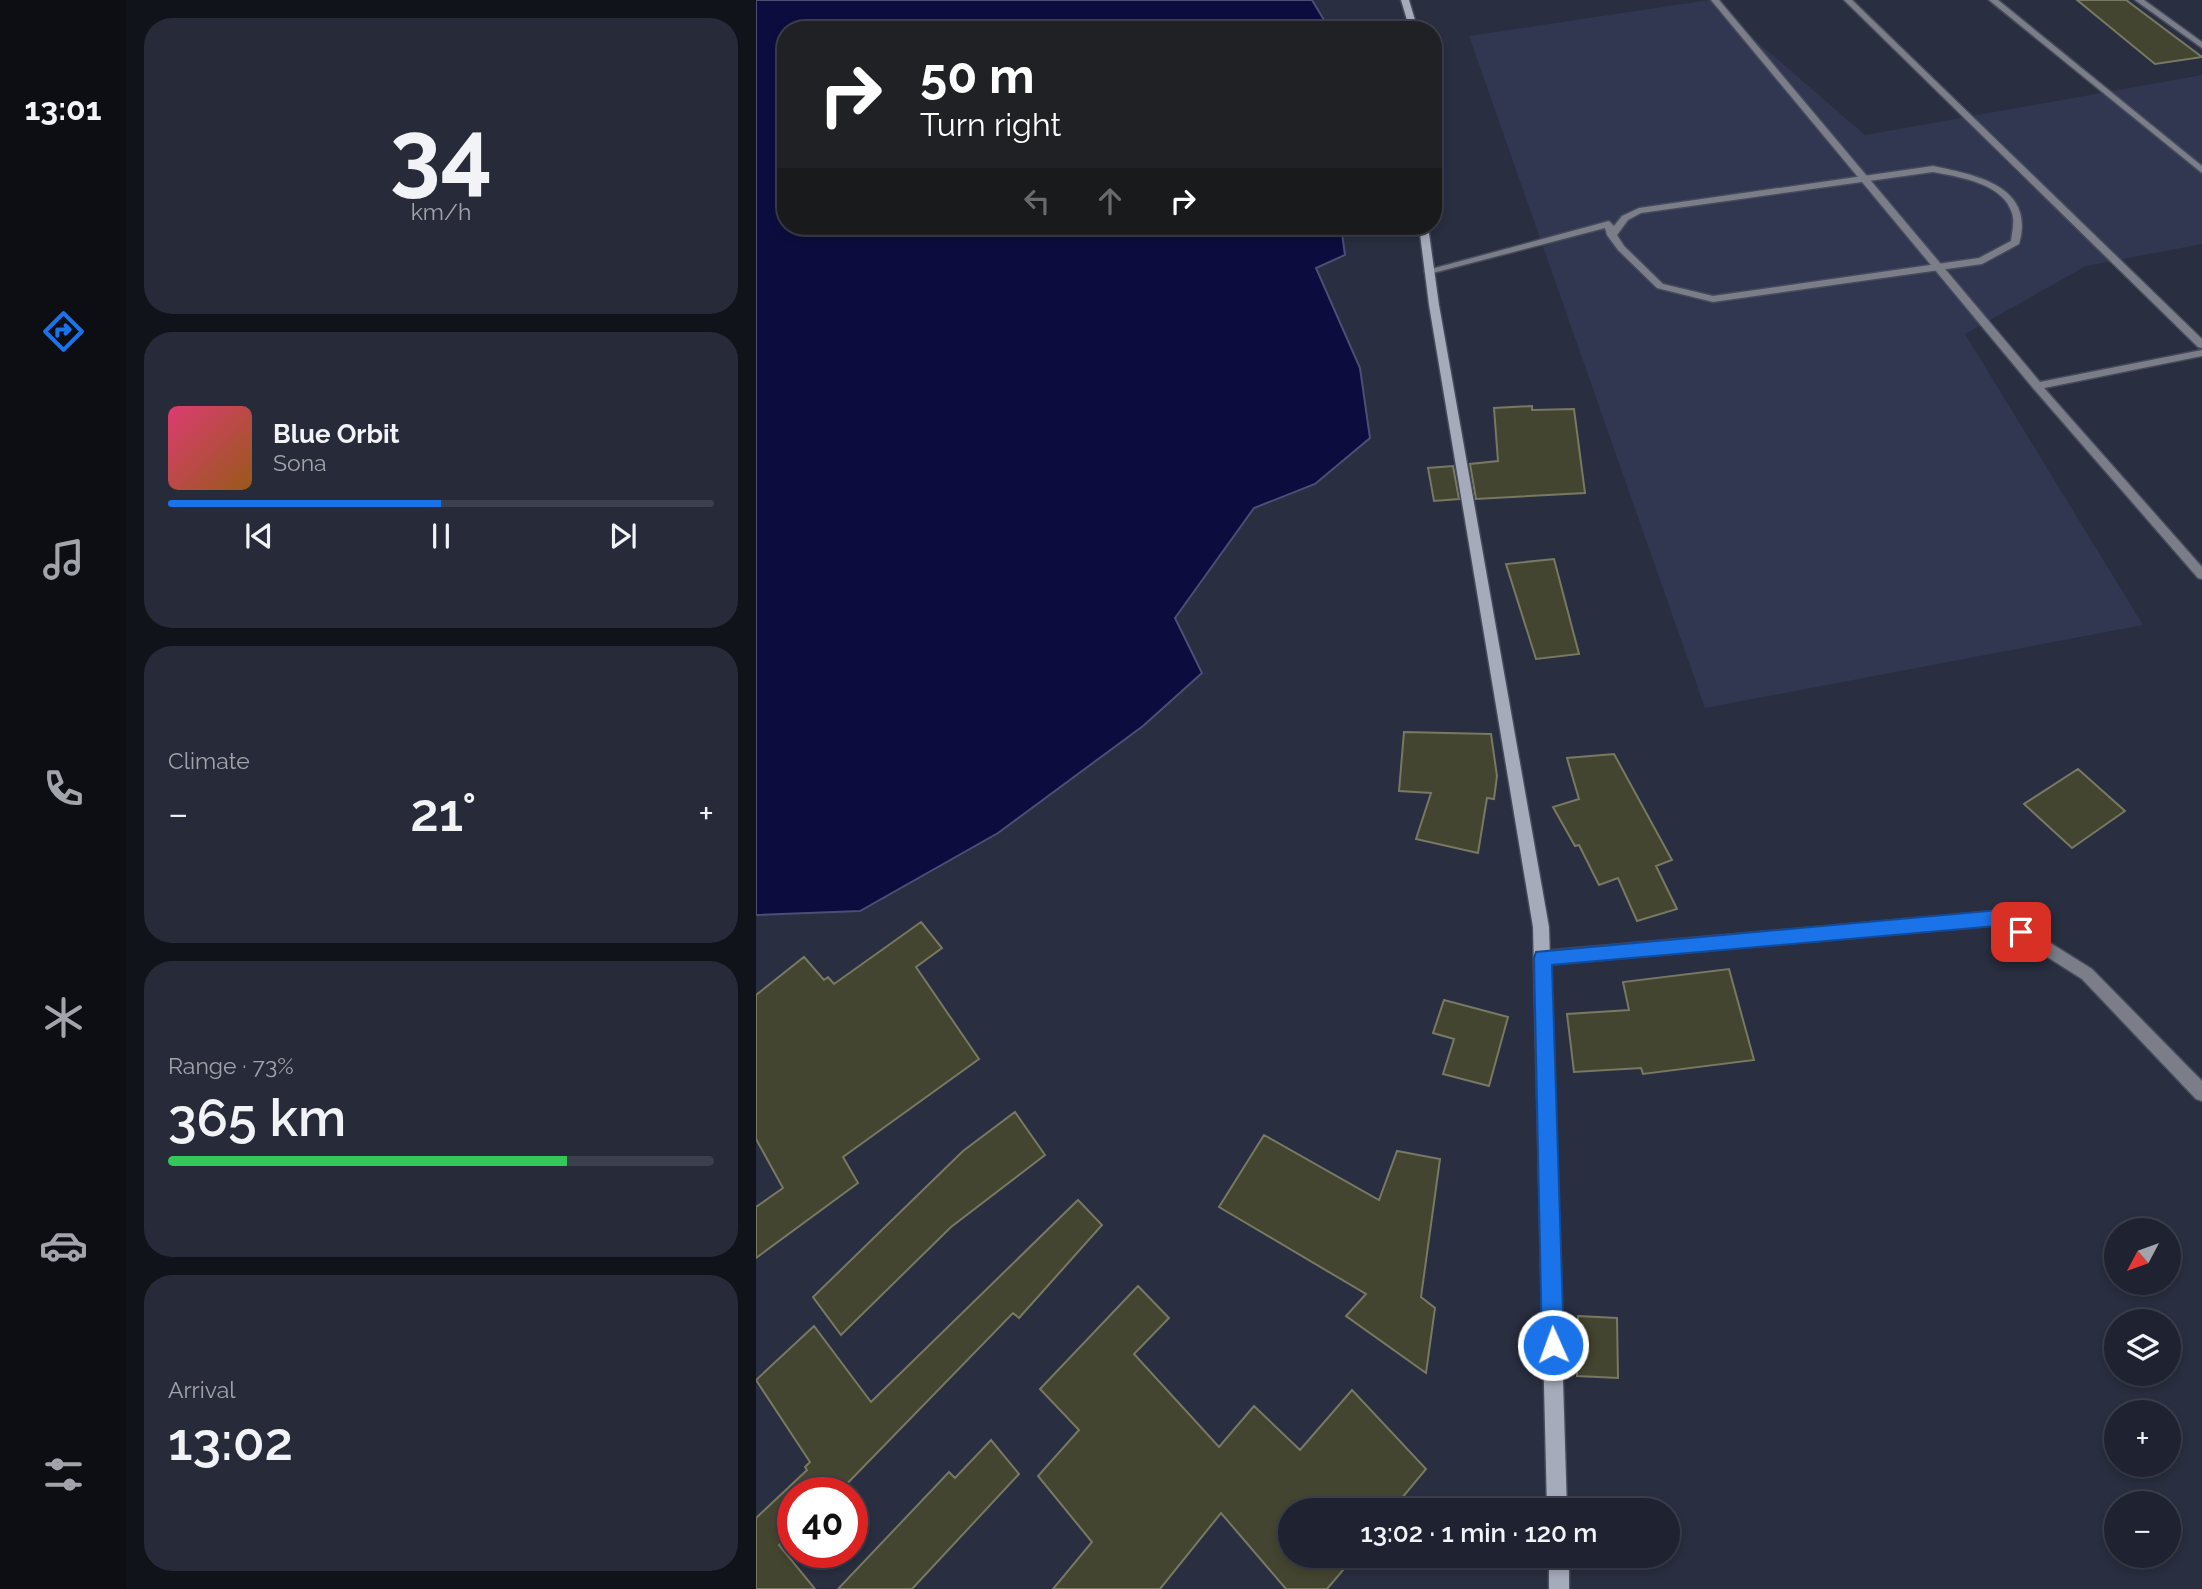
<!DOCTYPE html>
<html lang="en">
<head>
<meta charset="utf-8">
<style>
	:root { --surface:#1f2230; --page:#272a38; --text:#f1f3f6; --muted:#a1a4ab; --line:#3c3f4c; --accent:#1a73e8 }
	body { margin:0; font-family:Raleway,sans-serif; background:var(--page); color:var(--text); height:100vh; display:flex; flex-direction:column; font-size:26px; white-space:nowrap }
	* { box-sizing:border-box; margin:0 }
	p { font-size:23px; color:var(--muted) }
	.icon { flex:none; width:38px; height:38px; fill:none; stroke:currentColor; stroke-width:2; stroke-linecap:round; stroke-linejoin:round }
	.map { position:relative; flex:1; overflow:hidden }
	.details { display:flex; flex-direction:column; gap:18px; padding:18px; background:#11131a; width:630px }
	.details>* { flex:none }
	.banner { position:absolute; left:21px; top:21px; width:665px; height:214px; border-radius:28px; box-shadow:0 4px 10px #0003,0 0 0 2px var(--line); background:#202124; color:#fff; overflow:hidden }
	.needle { width:46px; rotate:229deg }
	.controls { position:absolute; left:1348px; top:1218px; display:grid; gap:14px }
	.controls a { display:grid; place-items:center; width:77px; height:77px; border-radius:50%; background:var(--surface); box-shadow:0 4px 10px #0003,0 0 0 2px var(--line); font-size:35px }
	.speed { position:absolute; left:21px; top:1477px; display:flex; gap:14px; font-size:35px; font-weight:700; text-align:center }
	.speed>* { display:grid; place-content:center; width:91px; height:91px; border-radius:50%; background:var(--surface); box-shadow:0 4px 10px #0003,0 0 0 2px var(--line); line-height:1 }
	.speed .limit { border:10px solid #d22; background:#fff; color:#111 }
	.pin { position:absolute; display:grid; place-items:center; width:60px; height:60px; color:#fff; margin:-30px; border-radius:14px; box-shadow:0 4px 10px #0006 }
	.me { position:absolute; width:77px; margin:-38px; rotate:358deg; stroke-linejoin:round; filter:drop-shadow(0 0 5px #0008) }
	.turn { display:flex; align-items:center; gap:24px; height:147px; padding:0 28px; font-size:32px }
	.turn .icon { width:91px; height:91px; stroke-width:2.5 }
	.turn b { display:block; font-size:49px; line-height:60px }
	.lanes { display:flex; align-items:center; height:66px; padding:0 28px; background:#0003; justify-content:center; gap:35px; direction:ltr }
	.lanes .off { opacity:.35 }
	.big { font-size:52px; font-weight:600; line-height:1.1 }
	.details .card { flex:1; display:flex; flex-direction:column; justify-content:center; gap:10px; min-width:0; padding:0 24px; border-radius:28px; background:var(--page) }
	.details .dial { align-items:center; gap:0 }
	.dial b { font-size:91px; line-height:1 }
	.song { display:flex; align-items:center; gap:21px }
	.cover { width:84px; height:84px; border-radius:10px; background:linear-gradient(135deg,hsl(340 70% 55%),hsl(30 70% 35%)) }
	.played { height:7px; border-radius:4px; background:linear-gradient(90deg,var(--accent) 50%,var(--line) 50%) }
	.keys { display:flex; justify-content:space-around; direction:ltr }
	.heat { display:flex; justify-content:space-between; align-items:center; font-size:38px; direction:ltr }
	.charge { height:10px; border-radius:5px; background:linear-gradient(90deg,#34c759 73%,var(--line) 0) }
	.trip { position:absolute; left:522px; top:1498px; width:402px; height:70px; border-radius:35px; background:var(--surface); box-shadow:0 4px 10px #0003,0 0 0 2px var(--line); font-weight:600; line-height:70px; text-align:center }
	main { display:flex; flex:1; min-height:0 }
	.dock { display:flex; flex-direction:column; width:126px; justify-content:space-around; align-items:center; background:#0c0e13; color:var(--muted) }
	.dock .icon { width:49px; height:49px }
	.dock .on { color:var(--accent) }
	.dock b { font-size:32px; color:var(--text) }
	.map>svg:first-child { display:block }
	.built { fill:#313750 }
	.water { fill:#0c0d3e; stroke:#4c4e73; stroke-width:2 }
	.building { fill:#444530; stroke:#777962; stroke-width:2 }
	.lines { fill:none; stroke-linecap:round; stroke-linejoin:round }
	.lane-casing { stroke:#464b5c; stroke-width:3 }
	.street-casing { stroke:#464b5c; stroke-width:3 }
	.secondary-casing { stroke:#464b5c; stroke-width:3 }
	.lane { fill:#7b7e88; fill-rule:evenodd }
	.street { fill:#7b7e88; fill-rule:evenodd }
	.secondary { fill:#a6abbb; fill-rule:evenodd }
	.route { fill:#1a73e8; stroke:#114b97; stroke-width:2 }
</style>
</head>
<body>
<main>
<nav class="dock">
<b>13:01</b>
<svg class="icon on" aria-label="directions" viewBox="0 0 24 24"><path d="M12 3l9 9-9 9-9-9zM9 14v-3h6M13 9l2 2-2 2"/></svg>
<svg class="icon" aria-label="music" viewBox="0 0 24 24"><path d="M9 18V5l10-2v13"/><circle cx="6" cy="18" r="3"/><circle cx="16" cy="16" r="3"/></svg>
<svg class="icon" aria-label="phone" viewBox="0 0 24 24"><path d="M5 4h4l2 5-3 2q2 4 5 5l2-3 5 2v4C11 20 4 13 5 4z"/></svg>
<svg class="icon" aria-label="climate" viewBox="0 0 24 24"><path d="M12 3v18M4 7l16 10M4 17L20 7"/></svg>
<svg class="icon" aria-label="car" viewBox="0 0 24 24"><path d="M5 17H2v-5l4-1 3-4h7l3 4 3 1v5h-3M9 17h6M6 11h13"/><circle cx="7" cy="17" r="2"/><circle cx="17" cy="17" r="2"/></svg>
<svg class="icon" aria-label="filters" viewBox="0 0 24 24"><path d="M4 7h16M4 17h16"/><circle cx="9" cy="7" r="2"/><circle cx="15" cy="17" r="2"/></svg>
</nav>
<section class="details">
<div class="card dial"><b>34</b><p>km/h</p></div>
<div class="card">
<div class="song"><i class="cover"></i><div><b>Blue Orbit</b><p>Sona</p></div></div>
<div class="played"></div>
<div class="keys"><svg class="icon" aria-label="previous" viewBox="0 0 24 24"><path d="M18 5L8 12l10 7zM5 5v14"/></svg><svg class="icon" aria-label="pause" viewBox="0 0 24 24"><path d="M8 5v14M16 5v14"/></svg><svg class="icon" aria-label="next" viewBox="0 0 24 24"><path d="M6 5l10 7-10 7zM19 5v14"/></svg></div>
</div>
<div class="card"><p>Climate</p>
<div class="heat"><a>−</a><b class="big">21°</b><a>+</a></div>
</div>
<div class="card"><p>Range · 73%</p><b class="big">365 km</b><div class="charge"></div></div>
<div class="card"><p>Arrival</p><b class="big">13:02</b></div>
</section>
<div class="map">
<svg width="1446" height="1589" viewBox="0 0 1446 1589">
	<rect width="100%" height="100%" fill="#292e40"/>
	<path class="built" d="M953 0 1109 135 1446 75V244L1330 266 1209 334 1387 625 949 708 713 36Z"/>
	<path class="water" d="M0 0H556L574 30H30V226H585L589 255 560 268 604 368 614 438 559 484 498 508 419 618 446 673 387 726 242 833 104 911 0 915Z"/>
	<path class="building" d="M1321 0H1370L1446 57 1399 64Z
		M776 406V410L818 409 829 493 720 499 714 464 742 461 738 408Z
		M697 466 703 499 678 501 672 468Z
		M798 559 823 654 780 659 750 564Z
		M648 732 735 734 741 776 738 799 731 798 722 853 660 839 675 793 643 791Z
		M858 754 916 860 900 866 921 909 881 921 862 878 843 885 823 845 819 846 797 807 823 799 811 758Z
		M1322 769 1369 811 1316 848 1268 804Z
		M165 922 186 948 160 967 223 1059 87 1157 102 1183 0 1258V1207L27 1188 0 1139V995L48 957 68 980 72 977 78 984Z
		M973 969 998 1060 887 1074 885 1068 818 1072 811 1014 873 1010 867 982Z
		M688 1000 752 1017 733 1086 687 1074 698 1039 677 1033Z
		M259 1112 289 1155 195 1227 85 1335 57 1297 207 1151Z
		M508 1135 623 1200 641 1151 684 1159 665 1297 679 1308 670 1373 590 1316 610 1294 463 1207Z
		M322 1200 346 1225 263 1318 257 1313 82 1493H37V1532L23 1545 59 1589H0V1518L51 1470 49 1467 54 1462 0 1380 58 1326 115 1402Z
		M382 1286 413 1318 378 1354 463 1447 498 1406 544 1450 596 1390 670 1469 636 1510H534V1556H599L571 1589H530L465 1513 404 1589H297L336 1542 282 1476 323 1430 284 1389Z
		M822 1316 861 1318 862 1378 821 1376Z
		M235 1440 263 1474 156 1589H82L193 1472 199 1478Z"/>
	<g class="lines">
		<g class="lane-casing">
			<path id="lane" d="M1177 166C1220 175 1280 186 1263 244L1226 264 957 302 901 288 862 250 851 235 849 228 673 274 668 271 853 221 858 226 866 216 883 208ZM1177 172C1203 177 1247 183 1256 213 1259 222 1256 232 1255 241L1223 258 957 296 907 284 868 246 861 235 872 220 885 213Z"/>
		</g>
		<g class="street-casing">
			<path id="street" d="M955 0H963L1284 382 1446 350V356L1288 388 1446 567V579L1442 578 1277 388Z
				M1088 0H1096L1446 339V348L1442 347Z
				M1233 0H1242L1446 166V173Z
				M1379 0H1388L1446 42V48Z
				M1243 911 1336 969 1446 1081V1101L1440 1099 1326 979 1241 925 787 965 782 963 779 958 782 953 787 951Z"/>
		</g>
		<g class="secondary-casing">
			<path id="secondary" d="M645 0H653L662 30H654Z
				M677 91 681 93V107L677 109Z
				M663 226H672L683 305 793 927 811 1510H791L777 927 673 305Z
				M793 1556H813V1589H793Z"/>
		</g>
		<use href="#lane" class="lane"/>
		<use href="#street" class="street"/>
		<use href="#secondary" class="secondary"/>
	</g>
	<path class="route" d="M1243 910 1271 927 1273 932 1271 938 1265 940 1240 926 796 965 808 1345 804 1352 797 1355 789 1352 786 1345 778 958 780 952Z"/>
</svg>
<div class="controls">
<a><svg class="needle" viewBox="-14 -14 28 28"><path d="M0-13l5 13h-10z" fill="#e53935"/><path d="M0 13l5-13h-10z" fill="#a1a4ab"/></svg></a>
<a><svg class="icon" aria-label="layers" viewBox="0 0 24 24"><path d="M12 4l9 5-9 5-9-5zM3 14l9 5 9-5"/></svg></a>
<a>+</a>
<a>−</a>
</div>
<div class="speed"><div class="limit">40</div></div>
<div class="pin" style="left:1265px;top:932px;background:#d93025"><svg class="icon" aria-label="arrive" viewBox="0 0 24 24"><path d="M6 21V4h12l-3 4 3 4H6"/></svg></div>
<svg class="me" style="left:797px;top:1345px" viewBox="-20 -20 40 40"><circle r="17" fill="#1a73e8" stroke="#fff" stroke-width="3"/><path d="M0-11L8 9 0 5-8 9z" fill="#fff"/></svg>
<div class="trip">13:02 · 1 min · 120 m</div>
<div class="banner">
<div class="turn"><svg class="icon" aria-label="right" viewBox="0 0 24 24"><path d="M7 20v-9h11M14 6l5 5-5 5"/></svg><div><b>50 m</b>Turn right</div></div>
<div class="lanes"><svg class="icon off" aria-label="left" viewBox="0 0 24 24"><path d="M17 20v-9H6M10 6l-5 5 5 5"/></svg><svg class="icon off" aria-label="ahead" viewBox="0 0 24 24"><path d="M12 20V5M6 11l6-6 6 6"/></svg><svg class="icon" aria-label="right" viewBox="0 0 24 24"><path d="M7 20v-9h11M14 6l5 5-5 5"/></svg></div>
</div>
</div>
</main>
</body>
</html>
